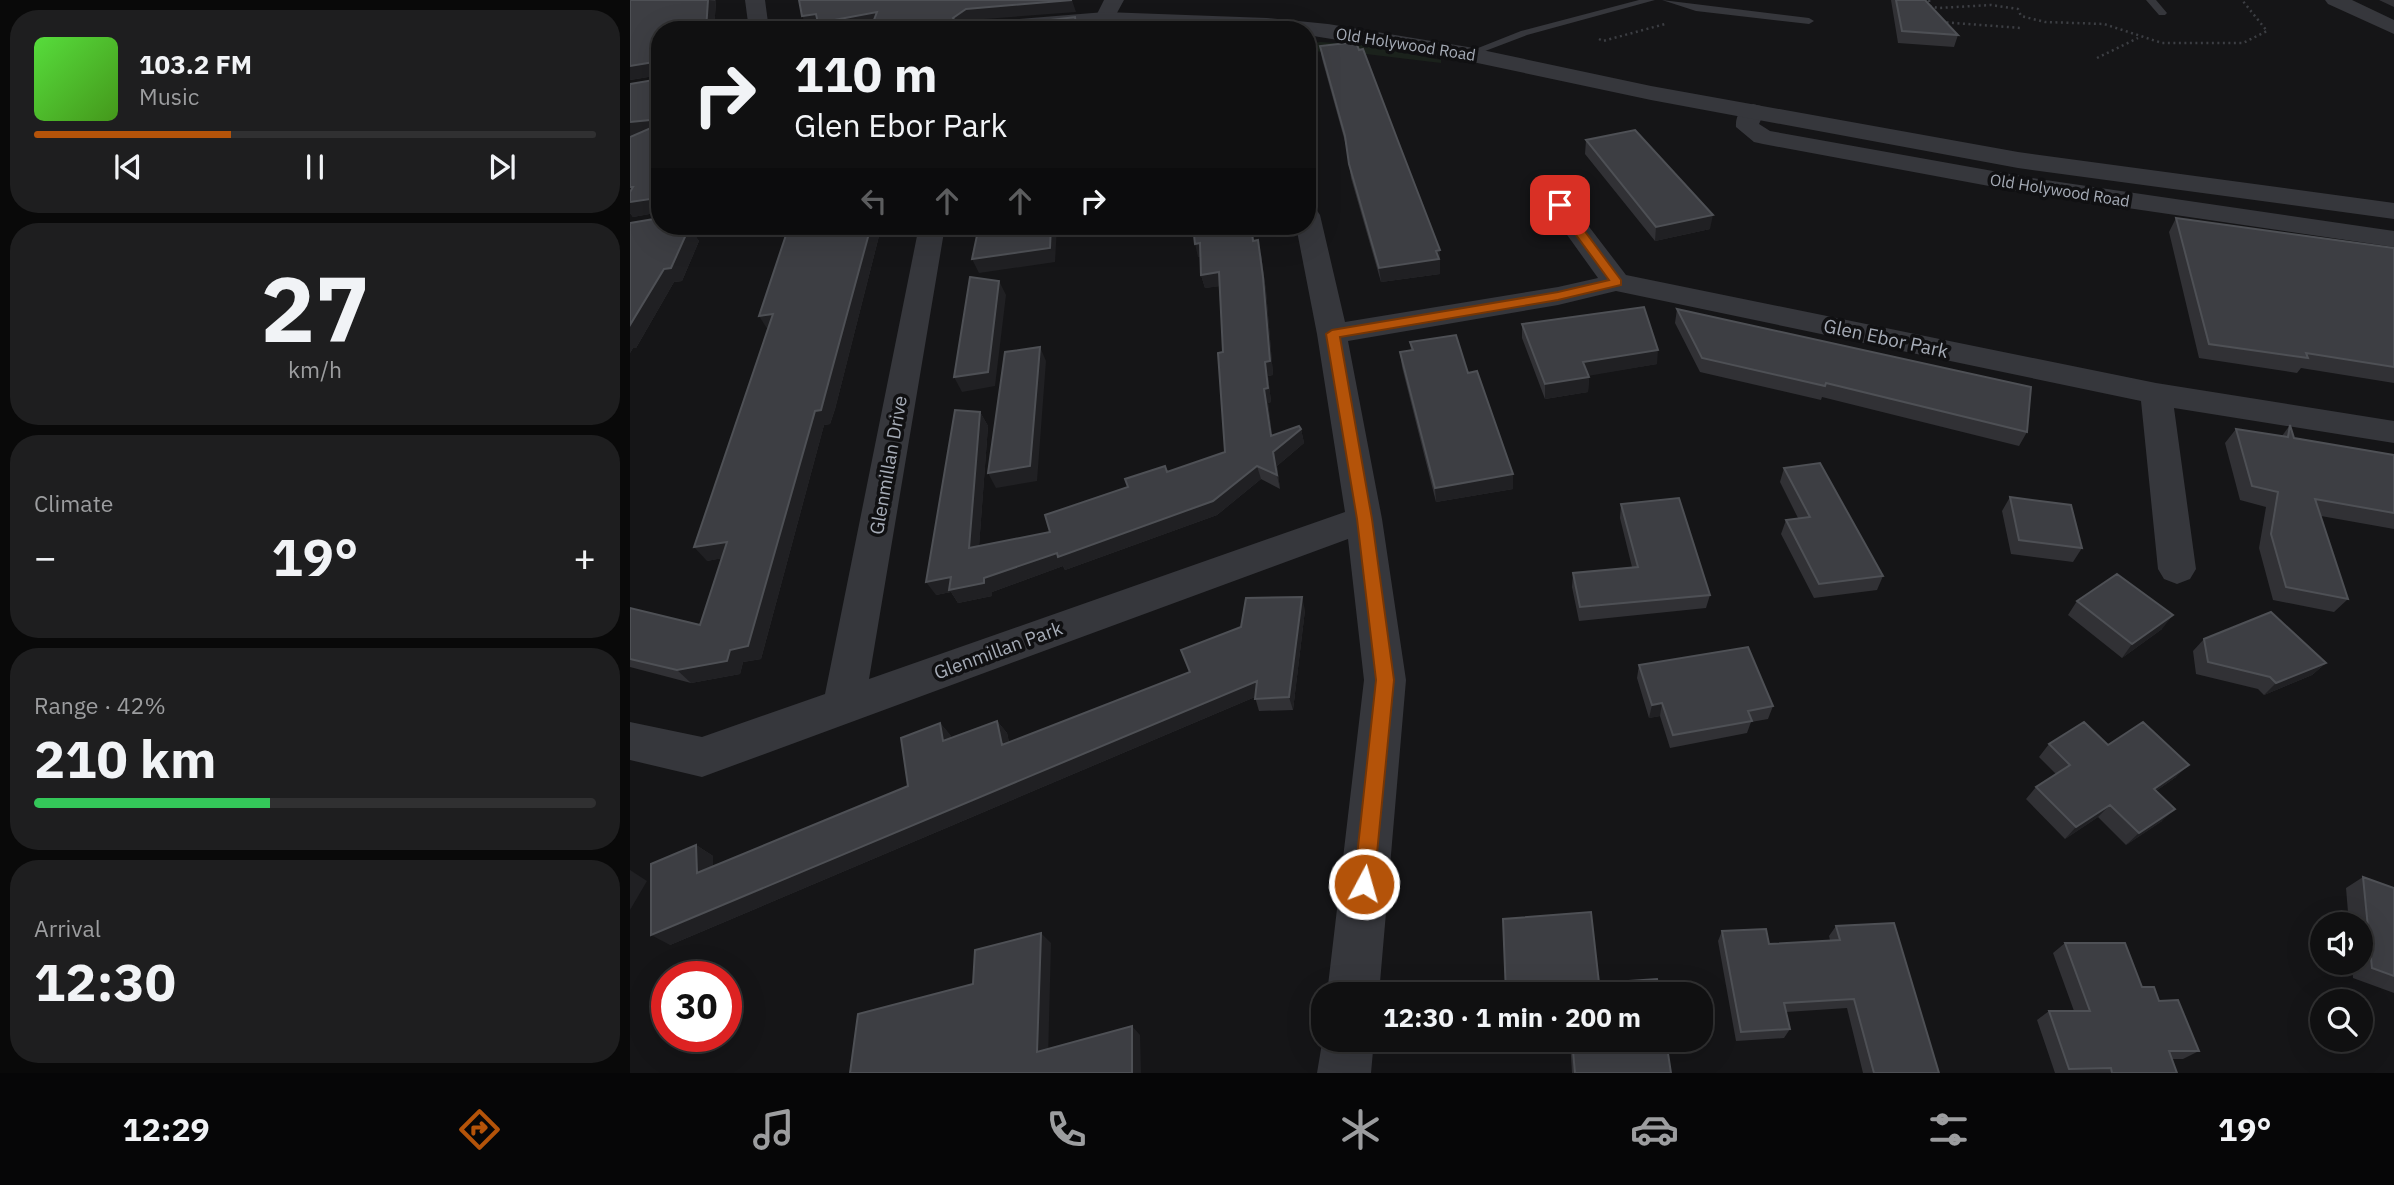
<!DOCTYPE html>
<html lang="en">
<head>
<meta charset="utf-8">
<style>
	:root { --surface:#101011; --page:#1e1e1f; --text:#f1f3f6; --muted:#9c9d9f; --line:#303031; --accent:#b45309 }
	body { margin:0; font-family:"IBM Plex Sans",sans-serif; background:var(--page); color:var(--text); height:100vh; display:flex; flex-direction:column; font-size:26px; white-space:nowrap }
	* { box-sizing:border-box; margin:0 }
	p { font-size:23px; color:var(--muted) }
	.icon { flex:none; width:38px; height:38px; fill:none; stroke:currentColor; stroke-width:2; stroke-linecap:round; stroke-linejoin:round }
	.map { position:relative; flex:1; overflow:hidden }
	.side { display:flex; flex-direction:column; gap:10px; padding:10px; background:#090909; width:630px }
	.side>* { flex:none }
	.guide { position:absolute; left:21px; top:21px; width:665px; height:214px; border-radius:28px; box-shadow:0 7px 28px #0002,0 0 0 2px var(--line); background:#101011; color:var(--text); overflow:hidden }
	.buttons { position:absolute; left:1680px; top:912px; display:grid; gap:14px }
	.buttons a { display:grid; place-items:center; width:63px; height:63px; border-radius:50%; background:var(--surface); box-shadow:0 7px 28px #0002,0 0 0 2px var(--line); font-size:35px }
	.speed { position:absolute; left:21px; top:961px; display:flex; gap:14px; font-size:35px; font-weight:700; text-align:center }
	.speed>* { display:grid; place-content:center; width:91px; height:91px; border-radius:50%; background:var(--surface); box-shadow:0 7px 28px #0002,0 0 0 2px var(--line); line-height:1 }
	.speed .limit { border:10px solid #d22; background:#fff; color:#111 }
	.pin { position:absolute; display:grid; place-items:center; width:60px; height:60px; color:#fff; margin:-30px; border-radius:14px; box-shadow:0 4px 10px #0006 }
	.me { position:absolute; width:77px; margin:-38px; rotate:6deg; stroke-linejoin:round; filter:drop-shadow(0 0 5px #0008) }
	.turn { display:flex; align-items:center; gap:24px; height:147px; padding:0 28px; font-size:32px }
	.turn .icon { width:91px; height:91px; stroke-width:2.5 }
	.turn b { display:block; font-size:49px; line-height:60px }
	.lanes { display:flex; align-items:center; height:66px; padding:0 28px; background:#0003; justify-content:center; gap:35px; direction:ltr }
	.lanes .off { opacity:.35 }
	.big { font-size:52px; font-weight:800; line-height:1.1 }
	.side .card { flex:1; display:flex; flex-direction:column; justify-content:center; gap:10px; min-width:0; padding:0 24px; border-radius:28px; background:var(--page) }
	.side .dial { align-items:center; gap:0 }
	.dial b { font-size:91px; line-height:1 }
	.song { display:flex; align-items:center; gap:21px }
	.cover { width:84px; height:84px; border-radius:10px; background:linear-gradient(135deg,hsl(110 70% 55%),hsl(100 70% 35%)) }
	.played { height:7px; border-radius:4px; background:linear-gradient(90deg,var(--accent) 35%,var(--line) 35%) }
	.keys { display:flex; justify-content:space-around; direction:ltr }
	.heat { display:flex; justify-content:space-between; align-items:center; font-size:38px; direction:ltr }
	.charge { height:10px; border-radius:5px; background:linear-gradient(90deg,#34c759 42%,var(--line) 0) }
	.trip { position:absolute; left:681px; top:982px; width:402px; height:70px; border-radius:28px; background:var(--surface); box-shadow:0 7px 28px #0002,0 0 0 2px var(--line); font-weight:800; line-height:70px; text-align:center }
	.menu { display:flex; height:112px; justify-content:space-around; align-items:center; background:#060607; color:var(--muted) }
	.menu .icon { width:49px; height:49px }
	.menu .on { color:var(--accent) }
	.menu b { font-size:32px; color:var(--text) }
	main { display:flex; flex:1; min-height:0 }
	.map>svg:first-child { display:block }
	.green { fill:#1b221c }
	.lines { fill:none; stroke-linecap:round; stroke-linejoin:round }
	.path { stroke:#3c3e43; stroke-width:2.5; stroke-dasharray:2 3.5; stroke-linecap:butt }
	.service { fill:#36373c; fill-rule:evenodd }
	.minor { fill:#36373c; fill-rule:evenodd }
	.tertiary { fill:#36373c; fill-rule:evenodd }
	.wall { fill:#313135 }
	.shaded-wall { fill:#202023 }
	.building { fill:#3d3e43; stroke:#4e5055; stroke-width:2 }
	.route { fill:#b45309; stroke:#753606; stroke-width:2 }
	.labels { text-anchor:middle; stroke-width:7; stroke-linejoin:round; paint-order:stroke }
	.far-street-label { font-size:16px; fill:#a6acb7; stroke:#101012 }
	.street-label { font-size:19px; fill:#a6acb7; stroke:#101012 }
</style>
</head>
<body>
<main>
<section class="side">
<div class="card">
<div class="song"><i class="cover"></i><div><b>103.2 FM</b><p>Music</p></div></div>
<div class="played"></div>
<div class="keys"><svg class="icon" aria-label="previous" viewBox="0 0 24 24"><path d="M18 5L8 12l10 7zM5 5v14"/></svg><svg class="icon" aria-label="pause" viewBox="0 0 24 24"><path d="M8 5v14M16 5v14"/></svg><svg class="icon" aria-label="next" viewBox="0 0 24 24"><path d="M6 5l10 7-10 7zM19 5v14"/></svg></div>
</div>
<div class="card dial"><b>27</b><p>km/h</p></div>
<div class="card"><p>Climate</p>
<div class="heat"><a>−</a><b class="big">19°</b><a>+</a></div>
</div>
<div class="card"><p>Range · 42%</p><b class="big">210 km</b><div class="charge"></div></div>
<div class="card"><p>Arrival</p><b class="big">12:30</b></div>
</section>
<div class="map">
<svg width="1764" height="1073" viewBox="0 0 1764 1073">
	<rect width="100%" height="100%" fill="#151517"/>
	<path class="green" d="M690 42 732 45 811 60V63L736 54 677 51V44Z"/>
	<g class="lines">
		<path class="path" d="M1299 0 1300 6 1308 8 1361 5 1388 9 1391 16 1415 22 1474 24 1532 43H1613L1637 31 1612 0
			M1311 22 1391 28
			M969 39 973 41 1035 24
			M1467 58 1508 38"/>
		<path class="service" d="M1009 0H1025L897 35 842 56 833 54 891 31Z
			M1032 0 1179 18 1184 21 1179 24 1066 11Z
			M1516 0H1526L1537 13 1535 15H1529Z"/>
		<path class="minor" d="M115 0H135L139 30H119Z
			M474 0H494L482 22 475 24 465 18Z
			M1123 104 1131 106 1135 111 1129 124 1140 131 1402 178 1764 231V247L1402 194 1133 144 1124 142 1106 127C1105 115 1112 107 1123 104Z
			M915 178 924 181 996 275 1526 383 1764 421V443L1544 408 1566 569 1560 579 1547 584 1534 579 1528 569 1511 401 986 291 928 305 718 341 752 519 776 680 749 994H697L734 680 718 539 72 777 0 760V722L72 737 195 694 289 226H315L239 679 715 512 687 334 666 226H677V207L686 209 690 215 715 322 928 287 968 278 902 186 906 181Z
			M693 1037V1040H744L741 1073H687Z"/>
		<path class="tertiary" d="M1695 0H1722L1764 20V34L1698 4Z
			M475 12 637 18 698 24 838 47 1021 86 1388 152 1764 203V219L1388 168 1021 100 838 61 677 35V30L475 24 416 30H330L341 23Z"/>
	</g>
	<path class="wall" d="M0 0H85L86 1 84 30H30V226L63 233 69 241 52 281 44 282 6 348H3L0 353V223L29 218 25 213 3 217 0 213V137L3 136H0V84L24 80V76L0 80Z
		M1261 0H1295L1328 35 1324 47 1268 43Z
		M1749 0H1764V7Z
		M690 46 810 250V274L751 282 721 178 717 149 692 59Z
		M956 140 1080 229 1025 241 955 154Z
		M1546 218 1764 248V383L1671 368 1667 373 1569 358 1539 232Z
		M159 226 267 233 249 236 205 409 200 424 194 425 131 659 113 662 110 674 61 683 0 667V608L70 625 92 558 77 561 138 329Z
		M622 226 624 241 631 254 636 291 643 375 638 376 641 402 638 403 642 435 671 429 674 443 647 466 650 489 631 479 587 515 435 570 433 566 362 592V596L328 603 321 592 306 595 350 412 358 426 349 546 420 532 498 487 537 472 595 452 593 352 589 286 575 288 571 275 570 257H568Z
		M1047 309 1397 432 1389 446 1192 397 1191 400 1070 372 1045 323Z
		M892 324 1027 364 959 375 958 392 915 399 892 338Z
		M780 342 838 373 883 489 806 502 772 367 770 352 781 351Z
		M1660 425 1664 438 1764 455V529L1691 516 1718 599 1704 612 1643 600 1629 548 1636 507 1610 500 1595 443 1606 429 1652 436Z
		M1154 468 1253 576 1247 590 1184 598 1151 534 1156 520 1168 518 1150 482Z
		M1380 497 1452 548 1443 562 1381 554 1372 511Z
		M991 504 1080 595 1076 608 949 621 942 587 943 573 1002 567 990 518Z
		M1447 601 1532 629 1492 658 1438 615Z
		M675 610 663 710 629 711 625 697 40 945 66 845 83 856V866L278 786 310 723 321 736V738L367 721 377 733 379 742 560 672Z
		M1574 639 1696 663 1682 675 1634 695 1628 689 1566 674 1563 651Z
		M1009 665 1143 706 1138 719 1121 722 1117 733 1040 748 1030 716 1019 718 1007 678Z
		M1419 744 1478 745 1546 777 1526 791 1532 821 1496 845 1468 817 1435 839 1396 799 1406 787 1426 774 1409 757Z
		M1733 877 1764 888V993L1723 978 1722 962H1731V924H1719L1716 888Z
		M1206 926 1309 1073H1233L1217 1008 1156 1012 1160 1029 1154 1038 1106 1041 1088 941 1092 931 1139 944 1200 940 1199 936Z
		M1435 943 1512 987 1529 1001 1569 1051 1553 1059H1542L1547 1073H1425L1407 1020 1419 1011H1444L1423 953Z
		M940 1040H1036L1041 1073H942Z"/>
	<path class="shaded-wall" d="M78 0 86 1 84 30H76Z
		M442 0 446 12 341 20 327 30 323 18 336 9Z
		M247 12 252 24 222 30H192L190 26 178 28 172 16 186 14Z
		M24 62 30 75 0 80V66Z
		M30 119V133L0 136V122Z
		M0 187H3L20 199 23 210 25 213 3 217 0 213Z
		M1083 215 1080 229 1025 241 1026 227Z
		M51 226H67L63 233 69 241 52 281 44 282 6 348H3L0 353V325L34 269Z
		M241 226H268L267 233 249 236 205 409 200 424 194 425 131 659 113 662 110 674 61 683 47 670 100 650 185 411Z
		M421 226H427L425 262 349 273 342 259Z
		M628 240 636 291 643 375 638 376 641 402 638 403 644 449 641 436 634 389 635 362Z
		M570 243 573 257H568L565 244Z
		M810 250V274L751 282 749 268Z
		M589 272 592 286 575 288 571 275Z
		M369 281 376 295 365 386 332 392 324 377Z
		M143 314 138 330 129 316Z
		M410 347 416 361 407 481 366 488 358 473Z
		M1028 350 1027 364 952 377 953 362Z
		M959 377 958 392 915 399V384Z
		M350 412 358 426 348 561 339 548Z
		M671 429 674 443 647 466 650 489 647 475 643 452Z
		M627 466 631 479 587 515 435 570 433 566 362 592V596L328 603 321 592 306 595 296 582 321 577 354 578Z
		M883 474V489L806 502 805 488Z
		M97 542 109 555 77 561 64 547Z
		M672 597 675 610 663 710 659 697Z
		M1543 615 1532 629 1492 658 1502 644Z
		M1696 663 1682 675 1634 695 1646 683Z
		M627 681 632 694 40 945 21 935Z
		M1032 703 1030 716 1019 718 1022 705Z
		M367 721 377 733 382 757 372 745Z
		M310 723 321 736 324 754 313 741Z
		M1559 765 1546 777 1512 801 1524 789Z
		M1480 805 1468 817 1435 839 1446 827Z
		M1545 809 1532 821 1496 845 1509 833Z
		M66 845 83 856V884L67 873Z
		M0 870 17 881 0 910Z
		M411 933 421 943 418 1060 407 1052Z
		M502 1026 510 1035 511 1073H502Z"/>
	<path class="building" d="M0 0H78L76 30H30V119L0 122V84L24 80V62L0 66Z
		M169 0H442L336 9 323 18 325 21H412L445 17 447 30H240L247 12 188 23 186 14 172 16Z
		M1266 0H1295L1328 35 1272 31Z
		M535 24 554 30H535Z
		M726 42 729 50 733 49 768 141 810 250 806 251 809 259 749 268 719 164 715 136 690 46Z
		M30 124V210H23L20 199 0 202V192L3 187H0V137Z
		M1005 130 1083 215 1026 227 956 140Z
		M30 218V226H51L49 229 59 228 41 268 34 269 0 325V223Z
		M1546 218 1764 248V367L1676 353 1678 358 1579 344Z
		M159 226H241L195 395 191 410 185 411 118 646 100 650 97 661 47 670 0 659V608L70 625 97 542 64 547 143 314 129 316Z
		M349 226H421L420 248 342 259Z
		M563 226H621L623 241 628 240 633 277 640 361 635 362 638 388 634 389 641 436 669 426 671 429 643 452 647 475 627 466 583 501 428 557 427 553 354 578V583L319 590 321 577 296 582 325 410 350 412 339 548 420 532 415 515 498 487 495 479 535 466 537 472 595 452 588 353 593 352 589 272 571 275 570 243 565 244Z
		M340 277 369 281 358 372 324 377Z
		M1014 307 1028 350 953 362 959 377 915 384 892 324Z
		M1047 309 1401 387 1397 432 1196 383 1195 386 1072 358Z
		M826 335 838 373 847 371 883 474 805 488 770 352 783 350 780 342Z
		M410 347 400 466 358 473 375 352Z
		M1660 425 1664 438 1764 455V513L1685 499 1718 599 1656 587 1641 534 1648 492 1622 486 1606 429 1658 437Z
		M1190 463 1253 576 1189 584 1156 520 1180 517 1154 468Z
		M1380 497 1441 505 1452 548 1389 540Z
		M1049 498 1080 595 950 607 943 573 1008 567 991 504Z
		M1487 574 1543 615 1502 644 1447 601Z
		M672 597 659 697 625 699 627 681 21 935V864L66 845 67 873 278 786 271 738 310 723 313 741 367 721 372 745 560 672 551 650 611 627 616 598Z
		M1641 612 1696 663 1646 683 1640 677 1578 662 1574 639Z
		M1118 647 1143 706 1118 711 1122 721 1043 735 1032 703 1022 705 1009 665Z
		M1454 722 1478 745 1513 722 1559 765 1524 789 1545 809 1509 833 1480 805 1446 827 1406 787 1440 765 1419 744Z
		M1733 877 1764 888V976L1742 968Z
		M961 912 969 983 1027 979 1030 994H938V992L876 994 873 919Z
		M1264 923 1309 1073H1244L1224 999 1154 1003 1160 1029 1111 1032 1092 931 1136 929 1139 944 1210 940 1206 926Z
		M411 933 407 1052 502 1026V1073H220L228 1014 343 984 345 950Z
		M1435 943H1495L1512 987H1524L1529 1001 1548 1000 1569 1051H1539L1547 1073H1482L1481 1068 1439 1069 1419 1011H1460Z
		M942 1040H1036L1041 1073H945Z"/>
	<path class="route" d="M926 203H934L991 280V285L928 300 710 337 742 519 764 680 744 884 741 891 734 894 727 891 724 884 746 680 727 519 696 334 702 330 928 292 979 280 924 205Z"/>
	<g class="labels">
		<g class="far-street-label">
			<text transform="translate(776 44) rotate(9)" y="6">Old Holywood Road</text>
			<text transform="translate(1430 190) rotate(9)" y="6">Old Holywood Road</text>
		</g>
		<g class="street-label">
			<text transform="translate(1256 338) rotate(12)" y="7">Glen Ebor Park</text>
			<text transform="translate(258 465) rotate(-80)" y="7">Glenmillan Drive</text>
			<text transform="translate(368 650) rotate(-20)" y="7">Glenmillan Park</text>
		</g>
	</g>
</svg>
<div class="buttons">
<a><svg class="icon" aria-label="sound" viewBox="0 0 24 24"><path d="M4 9h4l5-4v14l-5-4H4zM17 9q2 3 0 6"/></svg></a>
<a><svg class="icon" aria-label="search" viewBox="0 0 24 24"><circle cx="10" cy="10" r="6"/><path d="M15 15l6 6"/></svg></a>
</div>
<div class="speed"><div class="limit">30</div></div>
<div class="pin" style="left:930px;top:205px;background:#d93025"><svg class="icon" aria-label="arrive" viewBox="0 0 24 24"><path d="M6 21V4h12l-3 4 3 4H6"/></svg></div>
<svg class="me" style="left:734px;top:884px" viewBox="-20 -20 40 40"><circle r="17" fill="#b45309" stroke="#fff" stroke-width="3"/><path d="M0-11L8 9 0 5-8 9z" fill="#fff"/></svg>
<div class="trip">12:30 · 1 min · 200 m</div>
<div class="guide">
<div class="turn"><svg class="icon" aria-label="right" viewBox="0 0 24 24"><path d="M7 20v-9h11M14 6l5 5-5 5"/></svg><div><b>110 m</b>Glen Ebor Park</div></div>
<div class="lanes"><svg class="icon off" aria-label="left" viewBox="0 0 24 24"><path d="M17 20v-9H6M10 6l-5 5 5 5"/></svg><svg class="icon off" aria-label="ahead" viewBox="0 0 24 24"><path d="M12 20V5M6 11l6-6 6 6"/></svg><svg class="icon off" aria-label="ahead" viewBox="0 0 24 24"><path d="M12 20V5M6 11l6-6 6 6"/></svg><svg class="icon" aria-label="right" viewBox="0 0 24 24"><path d="M7 20v-9h11M14 6l5 5-5 5"/></svg></div>
</div>
</div>
</main>
<nav class="menu">
<b>12:29</b>
<svg class="icon on" aria-label="directions" viewBox="0 0 24 24"><path d="M12 3l9 9-9 9-9-9zM9 14v-3h6M13 9l2 2-2 2"/></svg>
<svg class="icon" aria-label="music" viewBox="0 0 24 24"><path d="M9 18V5l10-2v13"/><circle cx="6" cy="18" r="3"/><circle cx="16" cy="16" r="3"/></svg>
<svg class="icon" aria-label="phone" viewBox="0 0 24 24"><path d="M5 4h4l2 5-3 2q2 4 5 5l2-3 5 2v4C11 20 4 13 5 4z"/></svg>
<svg class="icon" aria-label="climate" viewBox="0 0 24 24"><path d="M12 3v18M4 7l16 10M4 17L20 7"/></svg>
<svg class="icon" aria-label="car" viewBox="0 0 24 24"><path d="M5 17H2v-5l4-1 3-4h7l3 4 3 1v5h-3M9 17h6M6 11h13"/><circle cx="7" cy="17" r="2"/><circle cx="17" cy="17" r="2"/></svg>
<svg class="icon" aria-label="filters" viewBox="0 0 24 24"><path d="M4 7h16M4 17h16"/><circle cx="9" cy="7" r="2"/><circle cx="15" cy="17" r="2"/></svg>
<b>19°</b>
</nav>
</body>
</html>
